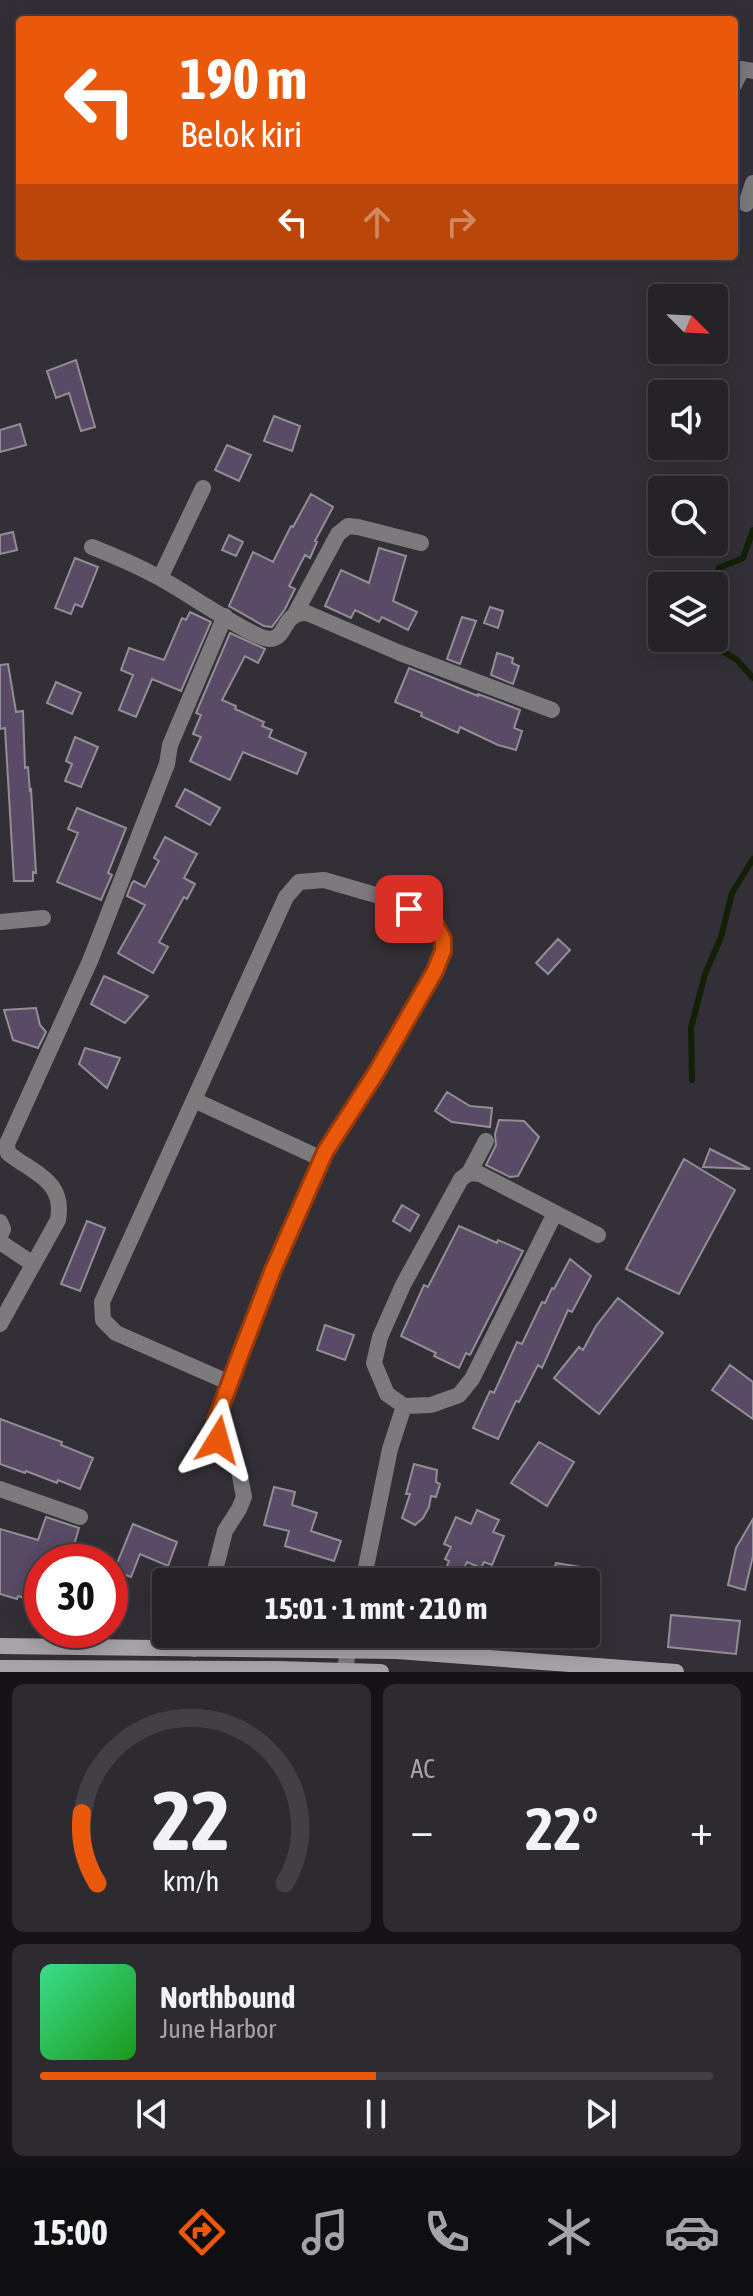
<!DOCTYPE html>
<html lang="id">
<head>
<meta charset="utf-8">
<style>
	:root { --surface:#262328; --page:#2e2b30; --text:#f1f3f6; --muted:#a4a4a8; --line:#424045; --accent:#ea580c }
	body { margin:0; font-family:"Asap Condensed",sans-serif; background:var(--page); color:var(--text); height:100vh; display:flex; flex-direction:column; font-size:30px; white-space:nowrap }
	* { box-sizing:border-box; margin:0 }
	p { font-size:26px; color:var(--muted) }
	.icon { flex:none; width:44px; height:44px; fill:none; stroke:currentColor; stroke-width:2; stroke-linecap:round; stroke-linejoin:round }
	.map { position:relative; height:1672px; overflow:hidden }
	.panel { display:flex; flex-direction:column; gap:12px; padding:12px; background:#151316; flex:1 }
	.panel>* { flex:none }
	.guide { position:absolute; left:16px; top:16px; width:722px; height:244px; border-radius:8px; box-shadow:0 4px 20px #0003,0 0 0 2px var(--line); background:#ea580c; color:#fff; overflow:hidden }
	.needle { width:52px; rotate:114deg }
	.controls { position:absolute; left:648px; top:284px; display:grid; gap:16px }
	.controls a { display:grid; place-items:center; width:80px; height:80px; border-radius:8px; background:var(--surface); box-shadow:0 4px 20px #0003,0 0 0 2px var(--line); font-size:40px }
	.speed { position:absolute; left:24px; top:1544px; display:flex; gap:16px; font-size:40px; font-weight:700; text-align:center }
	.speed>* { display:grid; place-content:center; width:104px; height:104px; border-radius:50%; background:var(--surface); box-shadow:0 4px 20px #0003,0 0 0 2px var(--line); line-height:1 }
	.speed .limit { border:12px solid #d22; background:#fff; color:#111 }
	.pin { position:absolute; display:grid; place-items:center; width:68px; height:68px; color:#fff; margin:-34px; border-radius:16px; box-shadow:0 4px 12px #0006 }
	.me { position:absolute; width:88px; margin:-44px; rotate:8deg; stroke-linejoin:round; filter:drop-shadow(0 0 6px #0008) }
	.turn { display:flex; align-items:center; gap:28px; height:168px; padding:0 32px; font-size:36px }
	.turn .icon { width:104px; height:104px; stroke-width:2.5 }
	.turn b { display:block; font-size:56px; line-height:68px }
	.lanes { display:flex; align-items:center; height:76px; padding:0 32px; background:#0003; justify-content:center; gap:40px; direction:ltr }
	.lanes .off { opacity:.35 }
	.big { font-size:60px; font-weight:700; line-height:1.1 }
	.panel .tile { flex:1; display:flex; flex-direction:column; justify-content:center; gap:12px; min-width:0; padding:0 28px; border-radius:12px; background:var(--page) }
	.panel .dial { align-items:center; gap:0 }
	.dial svg { height:208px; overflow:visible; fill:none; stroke:var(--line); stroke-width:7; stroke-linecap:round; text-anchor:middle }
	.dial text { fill:var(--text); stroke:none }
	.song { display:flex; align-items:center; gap:24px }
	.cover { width:96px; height:96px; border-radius:12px; background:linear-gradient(135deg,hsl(150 70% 55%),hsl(120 70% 35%)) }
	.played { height:8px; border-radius:4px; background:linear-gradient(90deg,var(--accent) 50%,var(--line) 50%) }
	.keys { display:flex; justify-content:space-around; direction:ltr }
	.heat { display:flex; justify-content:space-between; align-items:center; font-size:44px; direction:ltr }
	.panel .tiles { flex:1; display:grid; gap:12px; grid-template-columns:1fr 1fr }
	.tile:last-child { grid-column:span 2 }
	.trip { position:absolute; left:152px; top:1568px; width:448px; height:80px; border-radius:8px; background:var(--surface); box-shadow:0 4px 20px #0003,0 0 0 2px var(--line); font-weight:700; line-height:80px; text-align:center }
	.dock { display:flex; height:128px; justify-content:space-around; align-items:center; background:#0f0e10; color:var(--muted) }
	.dock .icon { width:56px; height:56px }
	.dock .active { color:var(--accent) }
	.dock b { font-size:36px; color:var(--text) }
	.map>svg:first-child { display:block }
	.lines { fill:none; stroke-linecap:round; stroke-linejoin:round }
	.stream { stroke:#132007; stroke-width:6 }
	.building { fill:#594a65; stroke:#928e96; stroke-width:2 }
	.street { stroke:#7c7a7d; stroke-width:16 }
	.secondary { stroke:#a6a3a9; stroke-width:16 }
	.route-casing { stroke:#983908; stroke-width:20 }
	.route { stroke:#ea580c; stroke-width:14 }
</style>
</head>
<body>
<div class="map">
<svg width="753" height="1672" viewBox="0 0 753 1672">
	<rect width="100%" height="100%" fill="#332f36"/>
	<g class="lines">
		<path class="stream" d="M712 586 719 568 743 558 753 530
			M708 638 711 644 737 660 753 678
			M692 1080 691 1028 705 974 721 937 732 893 753 859"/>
	</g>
	<path class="building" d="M76 360 95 427 81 431 69 393 56 398 47 371Z
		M274 416 300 426 292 451 264 441Z
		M20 424 26 445 0 452V430Z
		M227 445 251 455 239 481 215 470Z
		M311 494 333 507 315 541 317 542 310 558 305 555 289 586 295 589 285 609 272 627 264 626 229 606 253 552 273 562 291 526 293 527Z
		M13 532 17 550 0 554V535Z
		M229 535 243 542 236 556 222 550Z
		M379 548 406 556 393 601 417 612 408 630 382 617 379 622 355 610 351 618 325 606 341 570 369 583Z
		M75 558 98 567 82 607 75 604 71 614 55 608Z
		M490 607 503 611 498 628 484 623Z
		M190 612 211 622 181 691 152 679 136 717 119 710 133 675 121 670 129 648 164 660 182 618 186 620Z
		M462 617 476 621 460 664 447 659Z
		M230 633 265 649 258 663 245 656 222 700 236 706 235 709 264 722 262 726 272 730 269 737 306 753 297 774 243 752 230 780 190 761 201 737 193 734 201 715 196 713Z
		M497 653 513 658 512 663 519 666 513 684 491 675Z
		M8 664 16 712 23 711 25 768 28 767 30 792 31 788 36 873 33 872V881H14L5 728 0 729V665Z
		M409 668 478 696V694L520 710 514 728 522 731 516 750 498 745 460 727 458 733 421 716 422 713 395 702Z
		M56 682 81 693 72 714 47 703Z
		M75 737 98 747 81 787 65 781 72 764 66 761Z
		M185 789 220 808 210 825 176 806Z
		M77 808 126 828 108 873 112 875 101 900 57 882 78 833 68 829Z
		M165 837 197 854 184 878 195 884 187 899 184 897 159 942 168 947 153 973 118 953 145 905 127 896 132 883 134 881 145 887 159 861 154 858Z
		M558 939 570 950 548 974 536 963Z
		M104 976 148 996 125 1023 91 1004Z
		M36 1008 40 1025 46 1032 38 1048 13 1040 4 1010Z
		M85 1048 120 1058 107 1088 79 1064Z
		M447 1092 470 1106 492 1108 490 1127 452 1122 435 1111Z
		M499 1120 524 1121 539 1137 518 1176 510 1177 486 1165 496 1145 495 1134Z
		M710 1149 750 1169 703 1167Z
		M684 1159 735 1190 679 1294 626 1269Z
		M402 1205 419 1215 410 1231 393 1221Z
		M87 1221 105 1228 80 1291 61 1284Z
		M459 1226 497 1243 498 1240 523 1251 470 1355 466 1353 459 1368 434 1356 436 1353 401 1336 424 1285 428 1287Z
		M570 1259 591 1276 572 1312 568 1310 542 1368 538 1365 519 1402 516 1401 498 1439 473 1428 490 1391 494 1393 517 1342 522 1344 542 1302 545 1303 552 1288 554 1289Z
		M618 1298 663 1333 599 1414 554 1378 579 1347 583 1350 596 1326Z
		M325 1325 354 1335 345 1360 317 1350Z
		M730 1365 753 1382V1419L712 1390Z
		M0 1419 62 1442 61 1445 93 1458 80 1489 58 1480 57 1483 26 1471 25 1473 0 1464Z
		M539 1442 574 1462 547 1506 511 1483Z
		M414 1464 437 1470 436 1482 440 1484 436 1497 431 1496 429 1507 423 1518 415 1525 402 1518 410 1494H406Z
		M274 1487 295 1492 292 1505 317 1513 311 1531 341 1541 334 1561 285 1546 289 1531 264 1525Z
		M477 1510 499 1520 493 1532 504 1536 492 1565 484 1562 481 1568 467 1562 460 1577 445 1571 449 1561 445 1559 451 1547 444 1544 456 1517 471 1524Z
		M46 1517 79 1528 69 1562H42V1603L18 1596 17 1599 0 1594V1529L38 1540Z
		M753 1519V1556L745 1590 728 1585 736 1548Z
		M133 1524 177 1542 168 1566 140 1554 131 1577 114 1571Z
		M556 1563 594 1569 591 1582H550Z
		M671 1615 740 1621 736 1654 668 1647Z"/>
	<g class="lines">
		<path class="street" d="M734 85 742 69 753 71
			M746 204 753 183
			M92 547C115 556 138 566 160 578 181 589 252 638 269 639 288 639 281 612 307 613L400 653 552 710
			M160 578 203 488
			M296 612 338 534 348 526 358 527 421 543
			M0 922 43 918
			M194 1100 322 1159
			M469 1173 486 1141
			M0 1222 3 1229 0 1236
			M0 1242 33 1264
			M0 1324 58 1220C65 1180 34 1174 8 1153L7 1144 90 961 167 764 170 745 225 616
			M404 1406 387 1394 374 1363 380 1337 403 1285 461 1179 469 1173 480 1174 598 1235
			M0 1489 80 1517
			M212 1582 225 1531 239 1509 244 1497 239 1471 218 1440 216 1431V1420L239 1358 273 1270 325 1152 376 1073 435 971 443 951V939L432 919 386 898 324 880 299 882 286 897 102 1302 103 1320 116 1333 230 1383
			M363 1582 390 1449 404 1406 431 1405 459 1395 472 1379 555 1213
			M194 1649 199 1634
			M344 1672 352 1634"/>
		<path class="secondary" d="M0 1646 397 1651 676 1672
			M0 1668 277 1669 381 1672"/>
	</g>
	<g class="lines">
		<g class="route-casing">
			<path id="route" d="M218 1440 216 1420 239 1358 273 1270 325 1152 376 1073 435 971 443 951V939L432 919 409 909"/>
		</g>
		<use href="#route" class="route"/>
	</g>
</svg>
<div class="controls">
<a><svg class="needle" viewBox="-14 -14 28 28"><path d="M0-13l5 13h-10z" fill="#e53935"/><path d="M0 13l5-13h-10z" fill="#a4a4a8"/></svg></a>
<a><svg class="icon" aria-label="sound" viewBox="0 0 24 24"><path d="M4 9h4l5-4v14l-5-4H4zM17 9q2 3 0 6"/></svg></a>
<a><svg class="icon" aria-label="search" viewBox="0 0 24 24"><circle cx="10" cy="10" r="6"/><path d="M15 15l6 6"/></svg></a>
<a><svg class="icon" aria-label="layers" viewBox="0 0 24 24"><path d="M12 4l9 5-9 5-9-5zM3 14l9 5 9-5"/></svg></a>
</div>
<div class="speed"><div class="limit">30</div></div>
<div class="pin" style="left:409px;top:909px;background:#d93025"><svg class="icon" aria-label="arrive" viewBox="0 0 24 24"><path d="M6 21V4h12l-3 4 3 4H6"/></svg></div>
<svg class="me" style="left:218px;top:1440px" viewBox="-20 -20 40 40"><path d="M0-17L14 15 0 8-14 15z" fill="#ea580c" stroke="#fff" stroke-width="4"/></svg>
<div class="trip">15:01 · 1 mnt · 210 m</div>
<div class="guide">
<div class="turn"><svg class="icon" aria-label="left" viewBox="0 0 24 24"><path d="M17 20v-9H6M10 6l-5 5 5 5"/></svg><div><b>190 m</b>Belok kiri</div></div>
<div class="lanes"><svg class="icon" aria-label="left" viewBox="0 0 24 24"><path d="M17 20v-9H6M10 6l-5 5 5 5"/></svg><svg class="icon off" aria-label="ahead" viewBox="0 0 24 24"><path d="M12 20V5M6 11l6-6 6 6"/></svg><svg class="icon off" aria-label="right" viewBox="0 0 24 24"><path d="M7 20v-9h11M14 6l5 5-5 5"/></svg></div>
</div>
</div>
<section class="panel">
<div class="tiles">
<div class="tile dial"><svg viewBox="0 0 100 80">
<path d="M14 69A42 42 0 1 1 86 69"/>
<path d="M14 69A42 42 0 0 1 8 42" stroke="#ea580c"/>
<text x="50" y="56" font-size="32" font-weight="700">22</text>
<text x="50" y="72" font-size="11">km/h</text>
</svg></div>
<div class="tile"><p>AC</p>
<div class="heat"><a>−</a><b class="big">22°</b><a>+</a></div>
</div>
<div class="tile">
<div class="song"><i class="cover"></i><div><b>Northbound</b><p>June Harbor</p></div></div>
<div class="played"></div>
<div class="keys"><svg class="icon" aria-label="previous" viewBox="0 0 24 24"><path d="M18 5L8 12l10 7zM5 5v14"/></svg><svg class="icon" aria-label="pause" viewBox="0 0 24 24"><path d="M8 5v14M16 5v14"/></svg><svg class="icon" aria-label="next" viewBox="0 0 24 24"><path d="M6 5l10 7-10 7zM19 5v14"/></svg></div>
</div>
</div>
</section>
<nav class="dock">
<b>15:00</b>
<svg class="icon active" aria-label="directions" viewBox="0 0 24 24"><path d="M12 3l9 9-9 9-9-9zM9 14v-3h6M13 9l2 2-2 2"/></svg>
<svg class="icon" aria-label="music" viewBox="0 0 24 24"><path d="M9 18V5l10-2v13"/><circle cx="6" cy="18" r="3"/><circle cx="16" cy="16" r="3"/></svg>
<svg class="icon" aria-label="phone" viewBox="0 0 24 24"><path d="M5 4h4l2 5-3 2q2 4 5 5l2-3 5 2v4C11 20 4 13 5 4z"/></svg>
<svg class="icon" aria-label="climate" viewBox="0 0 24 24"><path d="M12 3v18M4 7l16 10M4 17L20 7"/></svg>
<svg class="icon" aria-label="car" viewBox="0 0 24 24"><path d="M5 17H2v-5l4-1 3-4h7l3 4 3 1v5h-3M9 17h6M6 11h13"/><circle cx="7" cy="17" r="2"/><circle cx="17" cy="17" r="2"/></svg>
</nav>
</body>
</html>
